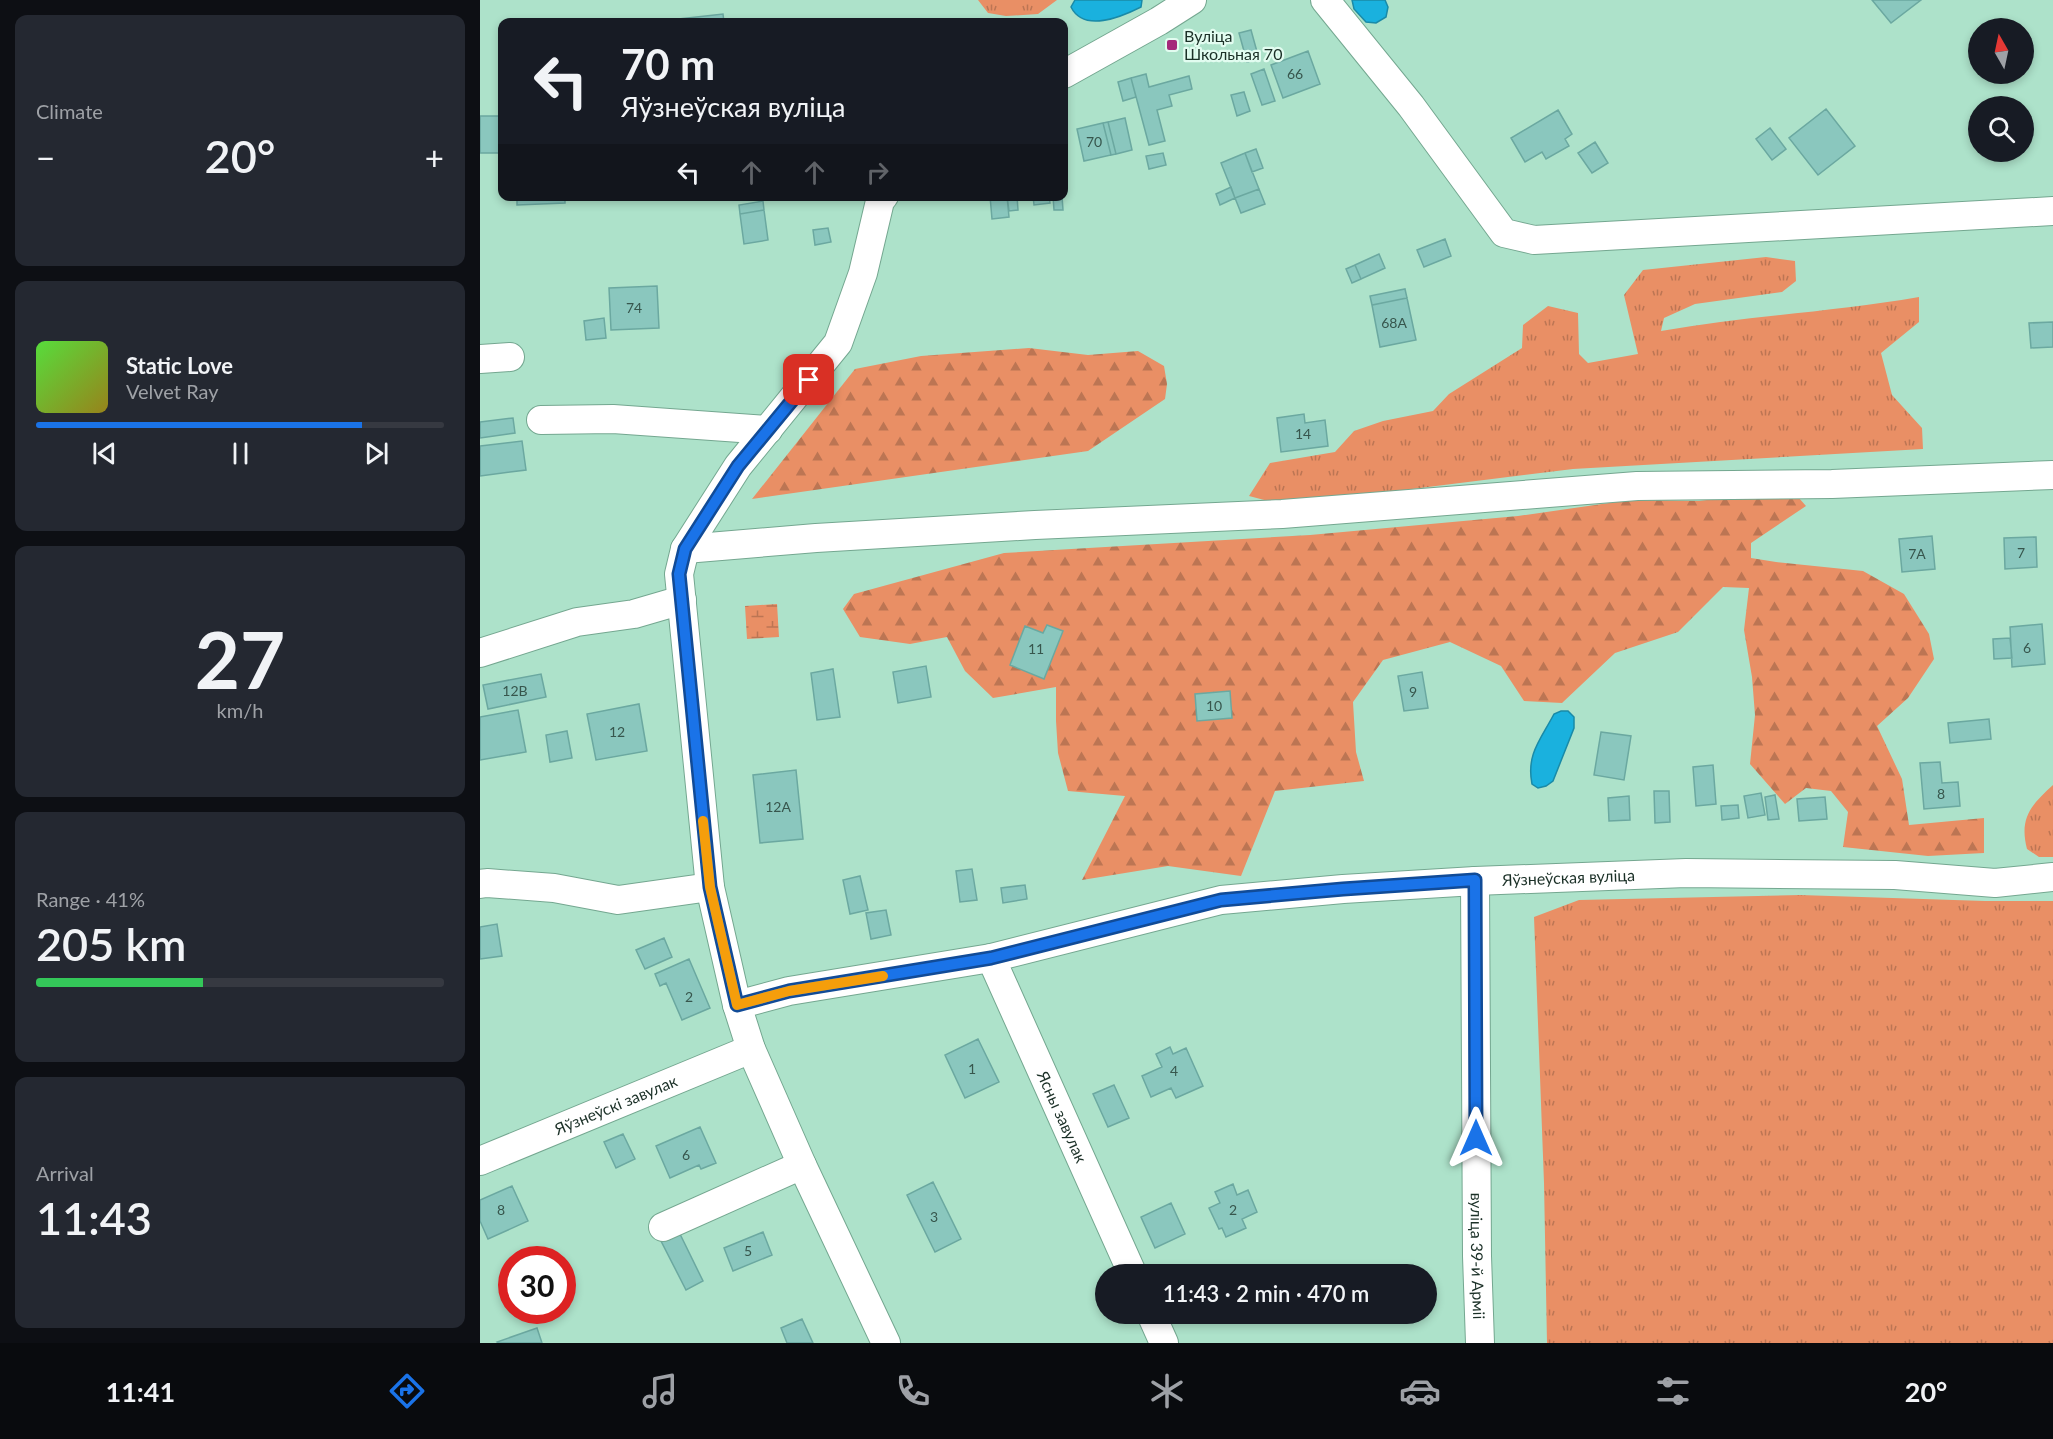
<!DOCTYPE html>
<html lang="en">
<head>
<meta charset="utf-8">
<style>
	:root { --surface:#171b24; --page:#242831; --text:#f1f3f6; --muted:#9ea1a6; --line:#363941; --accent:#1a73e8 }
	body { margin:0; font-family:Lato,sans-serif; background:var(--page); color:var(--text); height:100vh; display:flex; flex-direction:column; font-size:22px; white-space:nowrap }
	* { box-sizing:border-box; margin:0 }
	p { font-size:20px; color:var(--muted) }
	.icon { flex:none; width:33px; height:33px; fill:none; stroke:currentColor; stroke-width:2; stroke-linecap:round; stroke-linejoin:round }
	.map { position:relative; flex:1; overflow:hidden }
	.details { display:flex; flex-direction:column; gap:15px; padding:15px; background:#0d0f14; width:480px }
	.details>* { flex:none }
	.guide { position:absolute; left:18px; top:18px; width:570px; height:183px; border-radius:12px; box-shadow:0 3px 9px #0003; background:#171b24; color:var(--text); overflow:hidden }
	.needle { width:39px; rotate:351deg }
	.tools { position:absolute; left:1488px; top:18px; display:grid; gap:12px }
	.tools a { display:grid; place-items:center; width:66px; height:66px; border-radius:50%; background:var(--surface); box-shadow:0 3px 9px #0003; font-size:30px }
	.speed { position:absolute; left:18px; top:1246px; display:flex; gap:12px; font-size:30px; font-weight:700; text-align:center }
	.speed>* { display:grid; place-content:center; width:78px; height:78px; border-radius:50%; background:var(--surface); box-shadow:0 3px 9px #0003; line-height:1 }
	.speed .limit { border:9px solid #d22; background:#fff; color:#111 }
	.pin { position:absolute; display:grid; place-items:center; width:51px; height:51px; color:#fff; margin:-26px; border-radius:12px; box-shadow:0 3px 9px #0006 }
	.me { position:absolute; width:66px; margin:-33px; rotate:0deg; stroke-linejoin:round; filter:drop-shadow(0 0 4px #0008) }
	.turn { display:flex; align-items:center; gap:21px; height:126px; padding:0 24px; font-size:27px }
	.turn .icon { width:78px; height:78px; stroke-width:2.5 }
	.turn b { display:block; font-size:42px; line-height:51px }
	.lanes { display:flex; align-items:center; height:57px; padding:0 24px; background:#0003; justify-content:center; gap:30px; direction:ltr }
	.lanes .off { opacity:.35 }
	.big { font-size:45px; font-weight:600; line-height:1.1 }
	.details .widget { flex:1; display:flex; flex-direction:column; justify-content:center; gap:9px; min-width:0; padding:0 21px; border-radius:12px; background:var(--page) }
	.details .dial { align-items:center; gap:0 }
	.dial b { font-size:78px; line-height:1 }
	.song { display:flex; align-items:center; gap:18px }
	.cover { width:72px; height:72px; border-radius:9px; background:linear-gradient(135deg,hsl(110 70% 55%),hsl(50 70% 35%)) }
	.played { height:6px; border-radius:3px; background:linear-gradient(90deg,var(--accent) 80%,var(--line) 80%) }
	.keys { display:flex; justify-content:space-around; direction:ltr }
	.heat { display:flex; justify-content:space-between; align-items:center; font-size:33px; direction:ltr }
	.charge { height:9px; border-radius:4px; background:linear-gradient(90deg,#34c759 41%,var(--line) 0) }
	.trip { position:absolute; left:615px; top:1264px; width:342px; height:60px; border-radius:30px; background:var(--surface); box-shadow:0 3px 9px #0003; font-weight:600; line-height:60px; text-align:center }
	.dock { display:flex; height:96px; justify-content:space-around; align-items:center; background:#090b0e; color:var(--muted) }
	.dock .icon { width:42px; height:42px }
	.dock .selected { color:var(--accent) }
	.dock b { font-size:27px; color:var(--text) }
	main { display:flex; flex:1; min-height:0 }
	.map>svg:first-child { display:block }
	.grass { fill:url(#grass-tufts) }
	.forest { fill:url(#forest-firs) }
	.wetland { fill:url(#wetland-marsh) }
	.water { fill:#1ab1de; stroke:#1a8aa7; stroke-width:1.5 }
	.building { fill:#8ac7be; stroke:#6ba8a0; stroke-width:1.5 }
	.lines { fill:none; stroke-linecap:round; stroke-linejoin:round }
	.minor-casing { stroke:#74a790; stroke-width:30 }
	.minor { stroke:#fff; stroke-width:28 }
	.route-casing { stroke:#114b97; stroke-width:15 }
	.route { stroke:#1a73e8; stroke-width:10 }
	.slow { stroke:#f59e0b; stroke-width:10 }
	.poi-dot { fill:#a5287b; stroke:#e2fcf0; stroke-width:2 }
	.labels { text-anchor:middle; stroke-width:4.5; stroke-linejoin:round; paint-order:stroke }
	.number-label { font-size:14px; fill:#37564d }
	.poi-label { font-size:16px; fill:#1b3027; stroke:#e2fcf0; text-anchor:start }
	.street-label { font-size:16px; fill:#1b3027; stroke:#e2fcf0 }
</style>
</head>
<body>
<main>
<section class="details">
<div class="widget"><p>Climate</p>
<div class="heat"><a>−</a><b class="big">20°</b><a>+</a></div>
</div>
<div class="widget">
<div class="song"><i class="cover"></i><div><b>Static Love</b><p>Velvet Ray</p></div></div>
<div class="played"></div>
<div class="keys"><svg class="icon" aria-label="previous" viewBox="0 0 24 24"><path d="M18 5L8 12l10 7zM5 5v14"/></svg><svg class="icon" aria-label="pause" viewBox="0 0 24 24"><path d="M8 5v14M16 5v14"/></svg><svg class="icon" aria-label="next" viewBox="0 0 24 24"><path d="M6 5l10 7-10 7zM19 5v14"/></svg></div>
</div>
<div class="widget dial"><b>27</b><p>km/h</p></div>
<div class="widget"><p>Range · 41%</p><b class="big">205 km</b><div class="charge"></div></div>
<div class="widget"><p>Arrival</p><b class="big">11:43</b></div>
</section>
<div class="map">
<svg width="1573" height="1343" viewBox="0 0 1573 1343">
	<defs>
		<pattern id="grass-tufts" width="24" height="20" patternUnits="userSpaceOnUse" patternTransform="scale(1.5)"><rect width="24" height="20" fill="#e98f65"/><path d="M3 7l-1-3M5 7V3M7 7l1-3M15 17l-1-3M17 17v-4M19 17l1-3" fill="none" stroke="#bc7553"/></pattern>
		<pattern id="forest-firs" width="22" height="20" patternUnits="userSpaceOnUse" patternTransform="scale(1.5)"><rect width="22" height="20" fill="#e98f65"/><path d="M5 1l3.5 6h-7zM16 11l3.5 6h-7z" fill="#bc7553"/></pattern>
		<pattern id="wetland-marsh" width="20" height="14" patternUnits="userSpaceOnUse" patternTransform="scale(1.5)"><rect width="20" height="14" fill="#e98f65"/><path d="M1 5h8M5 5V1M11 12h8M15 12V8" fill="none" stroke="#bc7553"/></pattern>
	</defs>
	<rect width="100%" height="100%" fill="#ade2ca"/>
	<path class="grass" d="M498 0H577L558 14 526 16 508 13Z
		M1286 257 1315 261 1316 281 1302 292 1215 304 1184 318 1181 331C1266 316 1353 312 1439 297V322L1401 353 1412 395 1442 428 1443 449 1093 469 804 505 769 496 790 463 855 452 874 431 903 421 953 411 969 394 1042 348 1043 325 1068 306 1098 313 1099 354 1108 363 1158 354 1144 295 1163 270Z
		M1573 785V857H1559L1547 849C1539 818 1551 805 1573 785Z
		M1320 895 1505 901H1573V1343H1067L1064 1183 1054 917 1099 900Z"/>
	<path class="forest" d="M549 348 608 355 658 351 684 366 687 384 685 399 608 451 272 499 375 369 441 356Z
		M1311 489 1326 506 1271 543V558L1296 562 1383 571 1424 594 1449 634 1454 659 1428 698 1397 726 1422 779 1429 825 1504 818V853L1448 856 1363 847 1368 812 1351 791 1326 788 1305 804 1270 764 1275 715 1272 677 1264 630 1269 588 1243 587 1198 632 1135 653 1082 703 1044 701 1021 666 970 642 903 660 873 702 876 752 884 781 795 791 761 876 688 866 602 880 645 796 588 791 578 753 576 721V687L513 698 485 671 467 637 430 644 380 637 363 609 374 594 524 553 830 535 1038 516 1150 500 1219 501Z"/>
	<path class="wetland" d="M297 604 299 637 267 639 265 606Z"/>
	<path class="water" d="M595 0H662L661 7C641 17 604 33 591 7Z
		M872 0H905L908 7 906 17 896 23 886 22 874 9Z
		M1081 711H1088L1094 717V728L1073 781 1066 786 1058 788 1052 784C1046 754 1061 739 1074 714Z"/>
	<path class="building" d="M1392 0H1441L1411 23Z
		M243 14 244 22H199V19Z
		M771 30 779 59 767 62 759 33Z
		M828 51 840 84 803 98 791 65Z
		M784 69 795 101 782 105 771 74Z
		M666 74 669 87 709 76 712 89 689 95 692 106 677 110 685 141 669 145 651 78Z
		M651 78 656 97 643 101 638 82Z
		M764 92 770 111 757 116 751 95Z
		M1346 109 1375 146 1338 175 1309 138Z
		M1078 110 1092 134 1085 139 1089 146 1066 159 1062 152 1045 162 1031 138Z
		M0 116H22V153H0Z
		M645 118 652 150 636 154 628 122Z
		M628 122 636 154 631 155 623 123Z
		M623 123 631 155 604 161 597 129Z
		M1290 128 1306 149 1292 160 1276 139Z
		M1115 142 1128 163 1112 173 1098 153Z
		M776 149 783 168 772 172 765 153Z
		M683 153 686 165 669 169 666 156Z
		M765 153 779 189 755 198 741 163Z
		M751 187 755 198 740 205 736 194Z
		M779 189 785 204 761 213 755 198Z
		M37 196H85V203L37 205Z
		M510 196H527L529 217 512 219Z
		M527 196H537L538 210 529 211Z
		M553 196H569L570 203 554 205Z
		M573 196H582L583 210H574Z
		M283 201 284 210 260 214 259 205Z
		M284 210 288 240 264 244 260 214Z
		M348 228 351 242 335 245 333 230Z
		M965 239 971 256 944 267 937 250Z
		M899 254 905 268 881 279 875 265Z
		M875 265 881 279 872 283 866 269Z
		M177 286 179 328 131 330 129 288Z
		M925 289 927 298 892 305 890 296Z
		M927 298 936 340 900 347 892 305Z
		M124 318 126 338 106 340 104 321Z
		M1573 322V347L1551 348 1549 323Z
		M824 414 825 423 845 420 848 446 801 452 797 418Z
		M33 418 35 433 0 438V422Z
		M42 441 46 470 0 476V446Z
		M1452 536 1455 569 1422 572 1419 539Z
		M1556 537 1557 567 1525 569 1524 538Z
		M1562 624 1565 664 1532 667 1530 627Z
		M567 625 583 631 564 679 530 665 545 626 563 633Z
		M1530 638 1532 658 1514 659 1513 639Z
		M446 666 451 697 418 703 413 672Z
		M353 669 360 717 337 720 331 673Z
		M942 672 948 708 924 711 918 676Z
		M61 674 66 697 8 709 3 685Z
		M750 691 752 718 717 721 715 694Z
		M159 704 167 751 116 760 107 714Z
		M38 710 46 752 0 760V717Z
		M1509 719 1511 739 1470 743 1468 723Z
		M87 731 92 758 70 762 66 735Z
		M1121 732 1151 736 1144 780 1114 775Z
		M1460 762 1462 783 1478 782 1480 806 1444 809 1440 763Z
		M1233 765 1236 804 1216 806 1213 767Z
		M316 770 323 839 280 843 273 775Z
		M1174 791H1189L1190 822 1175 823Z
		M1281 793 1285 815 1268 818 1264 796Z
		M1295 795 1299 819 1288 820 1285 797Z
		M1149 796 1150 820 1129 821 1128 798Z
		M1345 797 1347 819 1319 821 1317 799Z
		M1258 805 1259 818 1242 820 1241 806Z
		M492 869 497 900 480 902 476 871Z
		M380 876 388 910 370 914 363 880Z
		M545 885 547 899 523 903 521 888Z
		M406 910 411 935 391 939 386 913Z
		M17 924 22 956 0 959V927Z
		M184 938 192 957 165 969 156 950Z
		M209 959 230 1008 202 1020 186 983 180 986 175 974Z
		M498 1039 519 1082 485 1098 465 1055Z
		M690 1047 693 1054 706 1048 723 1086 696 1098 691 1088 671 1097 662 1076 682 1067 676 1054Z
		M634 1085 649 1118 628 1127 613 1094Z
		M220 1127 236 1163 221 1169 219 1165 190 1178 176 1146Z
		M143 1134 155 1159 136 1168 124 1142Z
		M453 1182 481 1239 455 1252 427 1195Z
		M753 1184 757 1195 768 1190 777 1212 762 1219 766 1228 746 1237 742 1228 739 1229 729 1208 740 1203 735 1192Z
		M32 1186 48 1221 8 1239 0 1221V1200Z
		M691 1203 705 1234 675 1248 661 1217Z
		M199 1232 223 1281 206 1290 181 1241Z
		M283 1232 292 1255 253 1271 244 1248Z
		M322 1319 333 1343H307L301 1328Z
		M57 1328 62 1343H18L17 1342Z"/>
	<g class="lines">
		<g class="minor-casing">
			<g id="minor">
				<path d="M845 0 931 106 1024 233 1054 240 1573 211"/>
				<path d="M584 74 679 21 712 0"/>
				<path d="M404 196 400 201 383 273 358 343 258 466 205 549 199 574 230 887 257 1005 271 1049 322 1165 406 1343"/>
				<path d="M0 359 30 357"/>
				<path d="M61 420 133 419 288 430"/>
				<path d="M205 549 336 538 555 525 802 514 1157 486 1352 484 1573 475"/>
				<path d="M0 653 97 622 154 614 202 600"/>
				<path id="s1" d="M995 881 997 1256 1000 1343"/>
				<path d="M0 884 7 883 74 888 138 900 230 887"/>
				<path id="s2" d="M511 958 653 1275"/>
				<path id="s3" d="M257 1005 309 991 511 958 741 900 863 889 995 881 1206 873 1415 875 1515 883 1573 877"/>
				<path id="s4" d="M0 1161 271 1049"/>
				<path d="M183 1227 322 1165"/>
				<path d="M671 1314 684 1343"/>
			</g>
		</g>
		<use href="#minor" class="minor"/>
	</g>
	<g class="lines">
		<g class="route-casing">
			<path id="route" d="M329 380 258 466 205 549 199 574 230 887 257 1005 309 991 511 958 741 900 863 889 995 880 996 1138"/>
		</g>
		<use href="#route" class="route"/>
		<path class="slow" d="M223 821 230 887 257 1005 309 991 403 976"/>
	</g>
	<rect class="poi-dot" x="686" y="39" width="12" height="12" rx="3"/>
	<g class="labels">
		<g class="number-label">
			<text x="815" y="79">66</text>
			<text x="614" y="147">70</text>
			<text x="154" y="313">74</text>
			<text x="914" y="328">68А</text>
			<text x="823" y="439">14</text>
			<text x="1541" y="558">7</text>
			<text x="1437" y="559">7А</text>
			<text x="1547" y="653">6</text>
			<text x="556" y="654">11</text>
			<text x="35" y="696">12В</text>
			<text x="933" y="697">9</text>
			<text x="734" y="711">10</text>
			<text x="137" y="737">12</text>
			<text x="1461" y="799">8</text>
			<text x="298" y="812">12А</text>
			<text x="209" y="1002">2</text>
			<text x="492" y="1074">1</text>
			<text x="694" y="1076">4</text>
			<text x="206" y="1160">6</text>
			<text x="21" y="1215">8</text>
			<text x="753" y="1215">2</text>
			<text x="454" y="1222">3</text>
			<text x="268" y="1256">5</text>
		</g>
		<g class="poi-label">
			<text x="704" y="42">Вуліца<tspan x="704" dy="18">Школьная 70</tspan></text>
		</g>
		<g class="street-label">
			<text dy="6" stroke="none"><textPath href="#s3" startOffset="844">Яўзнеўская вуліца</textPath></text>
			<text dy="6" stroke="none"><textPath href="#s4" startOffset="147">Яўзнеўскі завулак</textPath></text>
			<text dy="6" stroke="none"><textPath href="#s2" startOffset="174">Ясны завулак</textPath></text>
			<text dy="6" stroke="none"><textPath href="#s1" startOffset="375">вуліца 39-й Арміі</textPath></text>
		</g>
	</g>
</svg>
<div class="tools">
<a><svg class="needle" viewBox="-14 -14 28 28"><path d="M0-13l5 13h-10z" fill="#e53935"/><path d="M0 13l5-13h-10z" fill="#9ea1a6"/></svg></a>
<a><svg class="icon" aria-label="search" viewBox="0 0 24 24"><circle cx="10" cy="10" r="6"/><path d="M15 15l6 6"/></svg></a>
</div>
<div class="speed"><div class="limit">30</div></div>
<div class="pin" style="left:329px;top:380px;background:#d93025"><svg class="icon" aria-label="arrive" viewBox="0 0 24 24"><path d="M6 21V4h12l-3 4 3 4H6"/></svg></div>
<svg class="me" style="left:996px;top:1138px" viewBox="-20 -20 40 40"><path d="M0-17L14 15 0 8-14 15z" fill="#1a73e8" stroke="#fff" stroke-width="4"/></svg>
<div class="trip">11:43 · 2 min · 470 m</div>
<div class="guide">
<div class="turn"><svg class="icon" aria-label="left" viewBox="0 0 24 24"><path d="M17 20v-9H6M10 6l-5 5 5 5"/></svg><div><b>70 m</b>Яўзнеўская вуліца</div></div>
<div class="lanes"><svg class="icon" aria-label="left" viewBox="0 0 24 24"><path d="M17 20v-9H6M10 6l-5 5 5 5"/></svg><svg class="icon off" aria-label="ahead" viewBox="0 0 24 24"><path d="M12 20V5M6 11l6-6 6 6"/></svg><svg class="icon off" aria-label="ahead" viewBox="0 0 24 24"><path d="M12 20V5M6 11l6-6 6 6"/></svg><svg class="icon off" aria-label="right" viewBox="0 0 24 24"><path d="M7 20v-9h11M14 6l5 5-5 5"/></svg></div>
</div>
</div>
</main>
<nav class="dock">
<b>11:41</b>
<svg class="icon selected" aria-label="directions" viewBox="0 0 24 24"><path d="M12 3l9 9-9 9-9-9zM9 14v-3h6M13 9l2 2-2 2"/></svg>
<svg class="icon" aria-label="music" viewBox="0 0 24 24"><path d="M9 18V5l10-2v13"/><circle cx="6" cy="18" r="3"/><circle cx="16" cy="16" r="3"/></svg>
<svg class="icon" aria-label="phone" viewBox="0 0 24 24"><path d="M5 4h4l2 5-3 2q2 4 5 5l2-3 5 2v4C11 20 4 13 5 4z"/></svg>
<svg class="icon" aria-label="climate" viewBox="0 0 24 24"><path d="M12 3v18M4 7l16 10M4 17L20 7"/></svg>
<svg class="icon" aria-label="car" viewBox="0 0 24 24"><path d="M5 17H2v-5l4-1 3-4h7l3 4 3 1v5h-3M9 17h6M6 11h13"/><circle cx="7" cy="17" r="2"/><circle cx="17" cy="17" r="2"/></svg>
<svg class="icon" aria-label="filters" viewBox="0 0 24 24"><path d="M4 7h16M4 17h16"/><circle cx="9" cy="7" r="2"/><circle cx="15" cy="17" r="2"/></svg>
<b>20°</b>
</nav>
</body>
</html>
